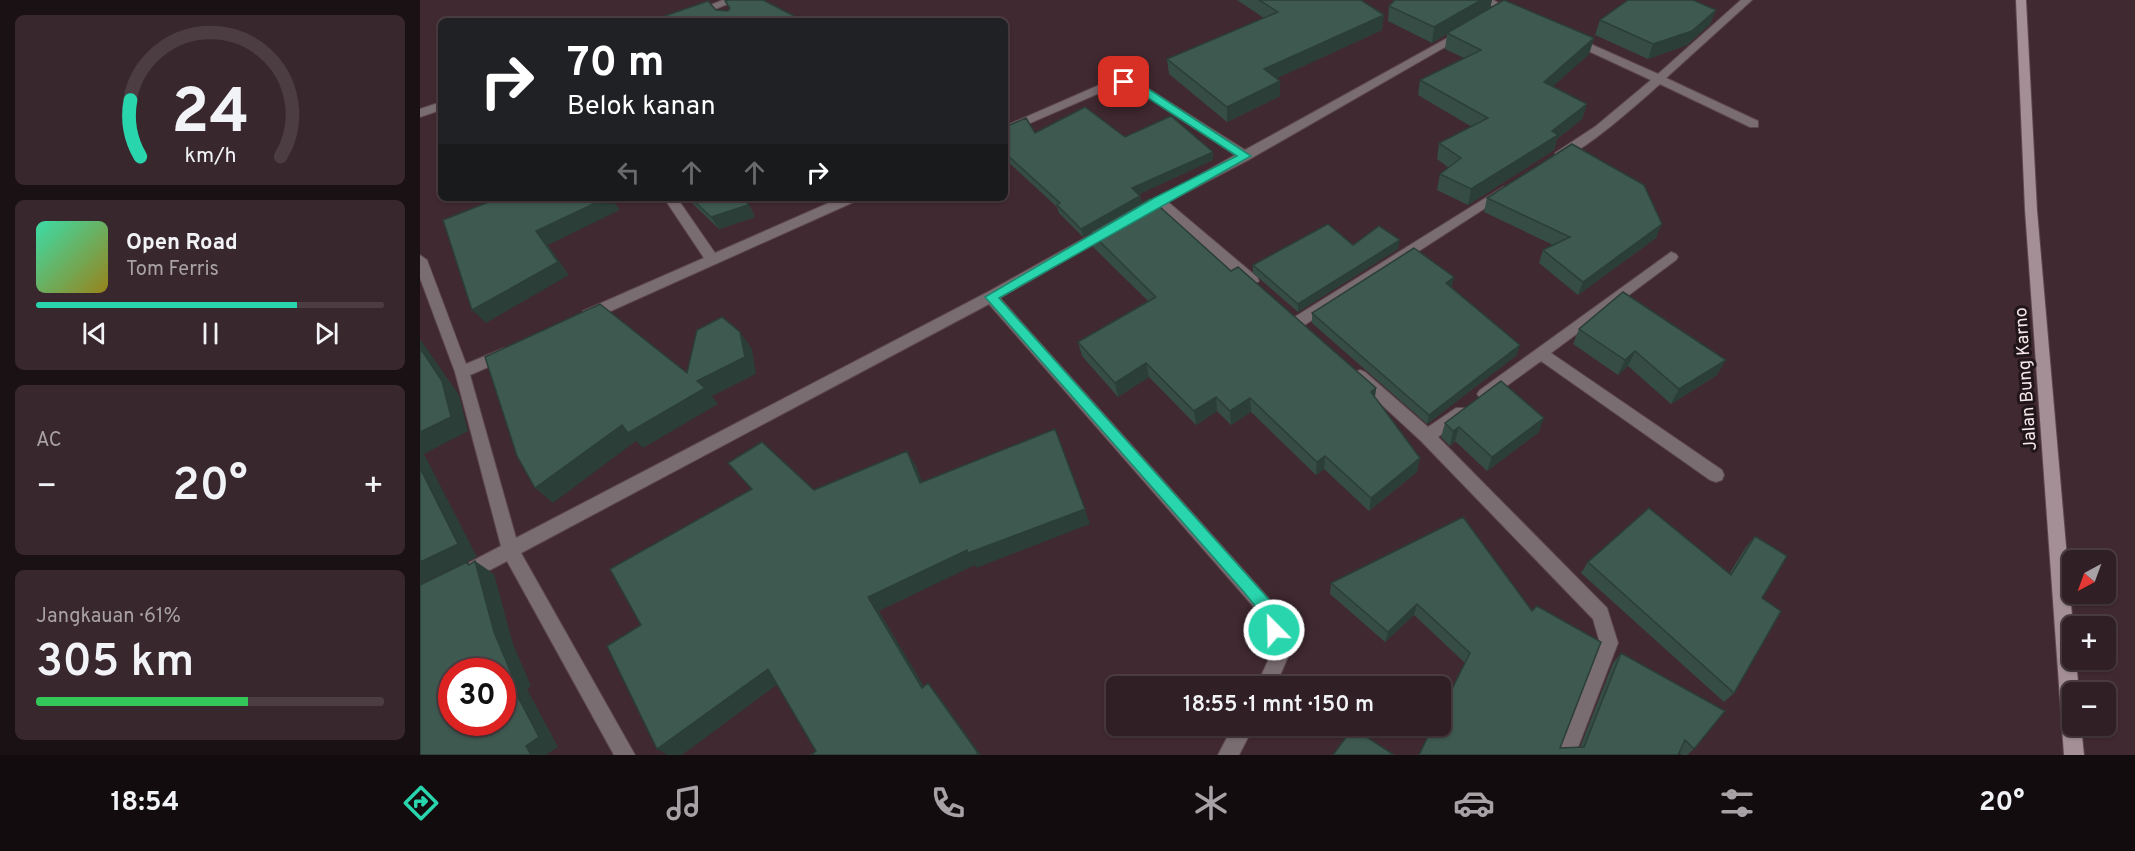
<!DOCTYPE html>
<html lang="id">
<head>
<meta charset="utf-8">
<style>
	:root { --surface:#301f24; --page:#38272c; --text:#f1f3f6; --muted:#a8a2a6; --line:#4b3d41; --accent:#28d5ad }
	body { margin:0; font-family:Overpass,sans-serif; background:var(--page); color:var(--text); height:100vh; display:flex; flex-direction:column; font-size:22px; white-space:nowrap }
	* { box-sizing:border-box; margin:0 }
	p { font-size:20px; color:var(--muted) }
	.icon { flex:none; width:33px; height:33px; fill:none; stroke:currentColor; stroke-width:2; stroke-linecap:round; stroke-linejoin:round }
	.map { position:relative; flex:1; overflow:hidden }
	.sheet { display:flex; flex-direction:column; gap:15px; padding:15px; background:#1a1114; width:420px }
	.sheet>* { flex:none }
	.top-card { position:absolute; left:18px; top:18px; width:570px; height:183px; border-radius:9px; box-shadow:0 2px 4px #0004,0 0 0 2px var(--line); background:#202124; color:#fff; overflow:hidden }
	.needle { width:39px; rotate:221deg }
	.buttons { position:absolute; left:1642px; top:550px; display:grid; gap:12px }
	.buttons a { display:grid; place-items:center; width:54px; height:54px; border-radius:9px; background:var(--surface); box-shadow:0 2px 4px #0004,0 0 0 2px var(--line); font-size:30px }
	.speed { position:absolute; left:18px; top:658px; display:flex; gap:12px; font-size:30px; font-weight:700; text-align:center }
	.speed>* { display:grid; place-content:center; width:78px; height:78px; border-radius:50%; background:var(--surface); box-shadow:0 2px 4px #0004,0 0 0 2px var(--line); line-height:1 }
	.speed .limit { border:9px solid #d22; background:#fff; color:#111 }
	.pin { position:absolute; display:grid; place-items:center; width:51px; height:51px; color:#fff; margin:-26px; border-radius:12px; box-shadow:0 3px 9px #0006 }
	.me { position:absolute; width:66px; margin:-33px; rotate:337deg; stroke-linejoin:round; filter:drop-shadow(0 0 4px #0008) }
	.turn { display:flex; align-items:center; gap:21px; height:126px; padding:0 30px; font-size:27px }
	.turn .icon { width:78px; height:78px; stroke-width:2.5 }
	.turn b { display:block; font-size:42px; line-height:51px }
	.lanes { display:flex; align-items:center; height:57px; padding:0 30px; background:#0003; justify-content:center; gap:30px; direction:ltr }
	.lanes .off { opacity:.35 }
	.big { font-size:45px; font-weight:600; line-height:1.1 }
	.sheet .card { flex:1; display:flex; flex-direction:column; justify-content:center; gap:9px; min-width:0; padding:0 21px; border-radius:9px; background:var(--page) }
	.sheet .dial { align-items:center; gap:0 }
	.dial svg { height:156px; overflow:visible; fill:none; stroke:var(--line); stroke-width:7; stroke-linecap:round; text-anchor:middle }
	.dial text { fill:var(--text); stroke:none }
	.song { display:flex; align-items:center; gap:18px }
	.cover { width:72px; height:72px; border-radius:9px; background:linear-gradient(135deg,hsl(160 70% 55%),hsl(50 70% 35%)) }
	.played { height:6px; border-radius:3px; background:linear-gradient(90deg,var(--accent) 75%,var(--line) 75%) }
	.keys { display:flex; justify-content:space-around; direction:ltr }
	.heat { display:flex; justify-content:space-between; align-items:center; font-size:33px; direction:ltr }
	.charge { height:9px; border-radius:4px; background:linear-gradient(90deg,#34c759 61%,var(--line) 0) }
	.trip { position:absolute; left:686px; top:676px; width:345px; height:60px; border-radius:9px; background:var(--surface); box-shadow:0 2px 4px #0004,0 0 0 2px var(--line); font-weight:600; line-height:60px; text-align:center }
	.tab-bar { display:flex; height:96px; justify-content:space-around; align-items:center; background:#130c0e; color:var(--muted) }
	.tab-bar .icon { width:42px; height:42px }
	.tab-bar .current { color:var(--accent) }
	.tab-bar b { font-size:27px; color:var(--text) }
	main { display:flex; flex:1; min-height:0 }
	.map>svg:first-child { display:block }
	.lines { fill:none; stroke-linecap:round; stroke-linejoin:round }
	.street-casing { stroke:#5d484e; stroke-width:2 }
	.secondary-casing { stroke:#5d484e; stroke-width:2 }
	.street { fill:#7a6d71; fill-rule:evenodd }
	.secondary { fill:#a38f95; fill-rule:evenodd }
	.wall { fill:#354d45 }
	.shaded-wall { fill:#2b3e38 }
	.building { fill:#3e5950; stroke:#2b3e38; stroke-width:1.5; fill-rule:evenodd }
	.route { fill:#28d5ad; stroke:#1a8a70; stroke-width:1.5 }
	.labels { text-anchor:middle; stroke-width:6; stroke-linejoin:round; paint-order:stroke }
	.street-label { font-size:18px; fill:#f8e8ec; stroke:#201518 }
</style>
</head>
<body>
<main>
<section class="sheet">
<div class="card dial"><svg viewBox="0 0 100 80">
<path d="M14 69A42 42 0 1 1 86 69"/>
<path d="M14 69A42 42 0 0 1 9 40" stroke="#28d5ad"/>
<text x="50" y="56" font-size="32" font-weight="700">24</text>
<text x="50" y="72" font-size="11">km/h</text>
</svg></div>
<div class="card">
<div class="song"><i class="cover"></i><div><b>Open Road</b><p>Tom Ferris</p></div></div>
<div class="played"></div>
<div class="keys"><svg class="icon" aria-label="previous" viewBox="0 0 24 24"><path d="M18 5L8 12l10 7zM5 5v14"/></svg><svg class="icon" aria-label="pause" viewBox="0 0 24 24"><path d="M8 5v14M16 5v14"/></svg><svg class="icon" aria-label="next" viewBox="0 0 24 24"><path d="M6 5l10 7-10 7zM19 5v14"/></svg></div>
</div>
<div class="card"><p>AC</p>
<div class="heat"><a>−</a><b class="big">20°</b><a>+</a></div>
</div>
<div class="card"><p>Jangkauan · 61%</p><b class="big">305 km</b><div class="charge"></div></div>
</section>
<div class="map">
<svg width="1715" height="755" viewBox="0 0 1715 755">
	<rect width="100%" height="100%" fill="#402930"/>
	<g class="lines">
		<g class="street-casing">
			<path id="street" d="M303 0H318L265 21H250Z
				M1060 0H1073L1100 14 1091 16Z
				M1321 0H1332L1246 78 1338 121V127H1330L1240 84C1224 98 1153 163 1135 159V153L1176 126 1231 80 1149 42V38H1157L1238 74Z
				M1042 30 1047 33 1046 35 830 159 748 202 837 277 839 281 832 286 827 285 738 207 717 217 711 213 815 155 713 88 704 85 691 88 585 134V126L684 83 704 79 721 84 825 150Z
				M21 102V110L0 117V109Z
				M1083 187 1087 188V194L883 326H873L871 322 873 318Z
				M244 198H257L295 253 420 198H437L436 201 173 319H163L161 315 163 311 284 258Z
				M688 225 695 230 693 233 580 298 853 603 870 652 855 687H836L852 652 840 614 569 304 101 553 215 755H194L87 561 49 581 43 583 37 581 34 575 37 569 81 546 35 372 0 278V255L7 260 46 364 84 348 91 354 89 358 50 375 96 538 566 293Z
				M1251 252 1256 254 1258 257 1256 260 1131 353 1302 470 1304 475 1302 480 1296 482 1290 480 1121 361 1070 398H1060L1057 394 1060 390Z
				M940 370 945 372 1008 427 1036 408H1046L1049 412 1046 416 1018 437 1187 608 1198 643 1155 755H1135L1180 643 1173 619 1001 441 935 380 933 376 935 372Z
				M813 726H834L819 755H798Z"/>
		</g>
		<g class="secondary-casing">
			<path id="secondary" d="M1596 0H1606L1617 210 1653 627V660H1656L1659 693H1653V726H1661L1664 755H1644L1605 210Z"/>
		</g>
		<use href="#street" class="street"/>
		<use href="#secondary" class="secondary"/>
	</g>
	<path class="wall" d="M817 0H941L962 30 857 78 860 81V96L807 122 749 74 747 59 844 18Z
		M975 0H1072L1070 8 1174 38 1169 54 1132 87 1167 104 1162 119 1137 139 1134 150 1048 205 1017 190 1020 174 1029 168 1017 159 1019 143 1052 127 998 95 1000 80 1044 58 1025 49 1027 34 1012 43 968 21 969 6Z
		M1296 10 1290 24 1267 45 1228 59 1175 35 1180 20Z
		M585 127 615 133 705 137 793 152V160L719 194 720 196 722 203 811 271 956 388 955 397 1000 458 997 472 949 511 904 469 896 475 831 412 811 425 797 411 776 425 729 377 698 397 662 356 658 342 728 301 673 247 670 233 663 237 639 213 637 207 585 159Z
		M267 198H326L335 217 299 229Z
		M1067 198 1236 238 1158 295 1119 263 1123 250 1133 245 1064 212Z
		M933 245 978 249 878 312 833 273V265Z
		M1034 277 1031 287 1097 355 1007 424 892 323V313Z
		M1159 329 1297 375 1251 404 1208 366 1198 375 1153 344Z
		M1025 423 1119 432 1067 471 1035 441 1030 446 1021 437Z
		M1043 517 1140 748 1160 747 1193 663 1201 653 1274 749 1267 755H1262L1259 753 999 755 1045 663 994 615 965 642 910 594 911 583Z
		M1335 536 1342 598 1314 693 1304 702 1161 573 1168 562 1309 574 1326 547Z"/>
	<path class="shaded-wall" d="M1061 0H1072L1070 8 1012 43 1014 27Z
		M1296 10 1290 24 1267 45 1228 59 1233 44Z
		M964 15 962 30 844 84V69Z
		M376 17 378 21H366Z
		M1174 38 1169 54 1120 98 1124 82Z
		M585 54H587L590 67 585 69Z
		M860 81V96L807 122V107Z
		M1167 104 1162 119 1137 139 1134 150 1048 205 1051 189 1132 131Z
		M793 152V160L713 197 712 188Z
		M720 196 722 204 663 237 661 229Z
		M186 198H191L200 210 128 245 149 275 66 323 52 310 116 231Z
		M325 198H326L335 217 299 229 291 217Z
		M1242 224 1236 238 1158 295 1163 282Z
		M980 240 978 249 878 312V304Z
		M1034 277 1032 287 1024 293 1026 283Z
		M320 332 332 349 336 374 292 396 298 404 223 448 216 441 133 503 115 488 202 425 277 381Z
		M0 339 39 395 48 431 4 454 57 557 0 584Z
		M1100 345 1097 355 1007 424 1009 415Z
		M1215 351 1208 366 1198 375 1205 360Z
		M1306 360 1297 375 1251 404 1259 389Z
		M726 363 729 377 698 397 695 383Z
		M956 388 954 402 951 392Z
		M796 397 797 411 776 425 774 411Z
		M830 398 831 412 811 425 810 411Z
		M1124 418 1119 432 1067 471 1072 457Z
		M1039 427 1035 441 1030 446 1033 431Z
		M487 451 496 466 509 499 500 483Z
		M905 456 904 469 896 475 897 462Z
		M1000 458 997 472 949 511 951 498Z
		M665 509 670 524 556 568 555 565 459 611 512 700 502 688 448 597 547 550Z
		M55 561 74 574 93 644 111 686 107 689 138 747 126 755H111L106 746 88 678 74 632 47 562 57 569Z
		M997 604 994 615 965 642 968 632Z
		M348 669 362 681 262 755H247L237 749Z
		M508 683 518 695 561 755H556Z"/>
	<path class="building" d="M309 0H343L376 17 366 21H235L233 20 288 1 296 10 308 11 310 8 305 1Z
		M839 0H941L964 15 844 69 860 81 807 107 747 59 858 12Z
		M975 0H1061L1014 27 969 6Z
		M1084 0 1174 38 1124 82 1167 104 1132 131 1138 135 1051 189 1020 174 1041 158 1019 143 1068 118 1000 80 1061 50 1027 33Z
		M1208 0H1273L1296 10 1272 31 1233 44 1180 20Z
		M665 107 705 137 751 116 793 152 712 188 720 196 661 229 637 205 640 203 585 153V127L606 118 615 133Z
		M1152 144 1224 185 1242 224 1163 282 1123 250 1150 237 1067 198Z
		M79 198H186L116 231 138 262 52 310 23 220Z
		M271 198H325L328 205 291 217Z
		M730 198 811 271 818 267 956 388 951 392 1000 458 951 498 905 456 897 462 830 398 810 411 796 397 774 411 726 363 695 383 658 342 736 297 670 232Z
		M908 224 933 245 959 226 980 240 878 304 833 265Z
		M994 248 1034 277 1026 283 1100 345 1009 415 892 313Z
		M1203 292 1306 360 1259 389 1215 351 1205 360 1159 329Z
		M180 304 267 373 277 330 302 317 320 332 325 357 277 381 285 388 208 433 202 425 115 488 97 456 65 357Z
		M0 348 22 381 31 417 0 432Z
		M1081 381 1124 418 1072 457 1039 427 1033 431 1025 423Z
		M635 429 665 509 548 553 547 550 448 597 502 688 508 683 558 753 556 755H391L396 751 348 669 237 749 187 646 221 625 190 569 332 489 308 463 342 442 394 490 487 451 500 483Z
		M0 468 38 544 0 562Z
		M1229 508 1311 575 1335 536 1367 556 1342 598 1361 611 1314 693 1168 562Z
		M1043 517 1112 611 1117 606 1181 642 1140 748 1164 747 1201 653 1305 711 1274 749 1265 740 1258 755H999L1013 726H1020V713L1050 653 997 604 968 632 911 583Z
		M55 561 74 632 92 675 88 678 119 737 106 746 111 755H0V585L47 562 49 565ZM32 672H82V723H32Z
		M933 728 974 755H913Z"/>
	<path class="route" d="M704 79 721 84 831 156 579 298 853 604 862 630 860 636 854 638 848 636 841 613 824 592 565 297 734 198 817 156 713 88 700 84V80Z"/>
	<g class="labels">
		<g class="street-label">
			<text transform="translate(1605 379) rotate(-94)" y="6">Jalan Bung Karno</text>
		</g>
	</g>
</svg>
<div class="buttons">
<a><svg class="needle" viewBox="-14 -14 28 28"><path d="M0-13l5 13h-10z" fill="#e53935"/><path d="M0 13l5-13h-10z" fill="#a8a2a6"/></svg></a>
<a>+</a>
<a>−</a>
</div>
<div class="speed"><div class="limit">30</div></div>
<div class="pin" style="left:704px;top:82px;background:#d93025"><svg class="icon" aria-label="arrive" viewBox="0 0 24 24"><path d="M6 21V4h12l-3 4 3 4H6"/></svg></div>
<svg class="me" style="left:854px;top:630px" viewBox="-20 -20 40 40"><circle r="17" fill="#28d5ad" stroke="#fff" stroke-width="3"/><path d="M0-11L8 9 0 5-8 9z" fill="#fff"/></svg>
<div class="trip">18:55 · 1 mnt · 150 m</div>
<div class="top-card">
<div class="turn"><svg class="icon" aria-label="right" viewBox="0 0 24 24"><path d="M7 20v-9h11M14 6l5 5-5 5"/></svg><div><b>70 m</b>Belok kanan</div></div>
<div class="lanes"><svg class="icon off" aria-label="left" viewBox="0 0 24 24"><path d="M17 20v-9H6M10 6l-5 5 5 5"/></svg><svg class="icon off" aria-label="ahead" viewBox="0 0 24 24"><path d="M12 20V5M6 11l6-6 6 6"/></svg><svg class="icon off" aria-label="ahead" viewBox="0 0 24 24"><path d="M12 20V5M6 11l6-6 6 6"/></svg><svg class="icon" aria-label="right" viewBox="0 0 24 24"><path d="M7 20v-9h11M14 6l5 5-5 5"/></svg></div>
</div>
</div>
</main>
<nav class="tab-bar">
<b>18:54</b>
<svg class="icon current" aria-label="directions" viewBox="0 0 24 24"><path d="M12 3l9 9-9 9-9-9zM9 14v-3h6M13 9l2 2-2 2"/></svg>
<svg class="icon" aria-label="music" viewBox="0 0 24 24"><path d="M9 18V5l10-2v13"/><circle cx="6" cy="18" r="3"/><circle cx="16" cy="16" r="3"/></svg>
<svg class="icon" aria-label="phone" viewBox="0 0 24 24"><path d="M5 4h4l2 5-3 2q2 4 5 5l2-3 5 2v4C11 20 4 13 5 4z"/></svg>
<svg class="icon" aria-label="climate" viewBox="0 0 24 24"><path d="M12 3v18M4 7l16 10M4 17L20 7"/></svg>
<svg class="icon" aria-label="car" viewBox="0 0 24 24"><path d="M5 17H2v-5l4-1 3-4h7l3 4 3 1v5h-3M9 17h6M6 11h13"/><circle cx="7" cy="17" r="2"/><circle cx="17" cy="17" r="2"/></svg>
<svg class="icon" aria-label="filters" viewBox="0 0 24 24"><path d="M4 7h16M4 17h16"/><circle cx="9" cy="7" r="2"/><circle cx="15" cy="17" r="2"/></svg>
<b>20°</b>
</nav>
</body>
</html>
